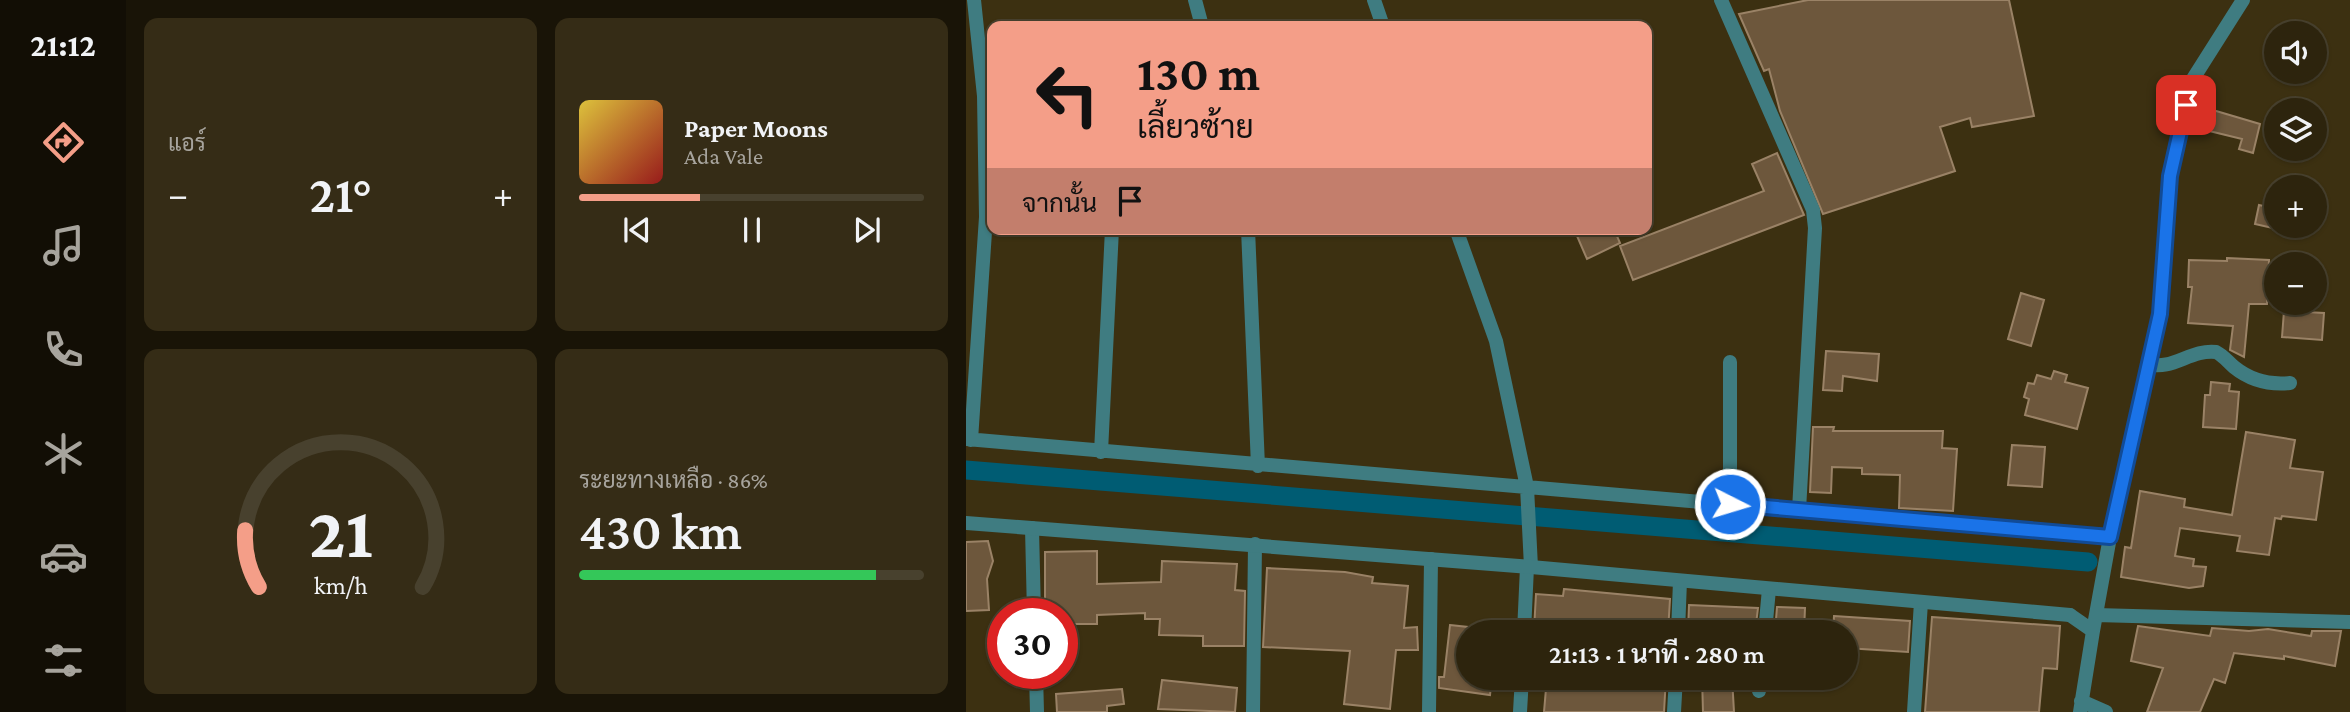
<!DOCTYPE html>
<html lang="th">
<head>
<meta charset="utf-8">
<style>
	:root { --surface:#2d240d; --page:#352c16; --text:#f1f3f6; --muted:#a7a49d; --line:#48412e; --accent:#f49e88 }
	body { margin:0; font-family:"Crimson Pro",Sarabun,serif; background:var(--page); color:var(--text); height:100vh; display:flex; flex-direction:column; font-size:26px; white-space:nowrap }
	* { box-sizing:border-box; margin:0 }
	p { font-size:23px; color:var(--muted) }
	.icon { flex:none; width:38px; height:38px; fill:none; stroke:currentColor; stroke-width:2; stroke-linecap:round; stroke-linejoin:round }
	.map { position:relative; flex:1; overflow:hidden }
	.sheet { display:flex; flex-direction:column; gap:18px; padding:18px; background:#191407; width:840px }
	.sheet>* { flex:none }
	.banner { position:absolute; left:21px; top:21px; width:665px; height:214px; border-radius:14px; box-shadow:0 2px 5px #0004,0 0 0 2px var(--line); background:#f49e88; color:#111; overflow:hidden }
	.tools { position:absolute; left:1298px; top:21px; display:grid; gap:14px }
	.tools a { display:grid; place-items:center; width:63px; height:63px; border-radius:50%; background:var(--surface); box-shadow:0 2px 5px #0004,0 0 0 2px var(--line); font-size:35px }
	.speed { position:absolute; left:21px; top:598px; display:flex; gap:14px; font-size:35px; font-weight:700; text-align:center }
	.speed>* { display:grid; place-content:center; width:91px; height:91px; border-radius:50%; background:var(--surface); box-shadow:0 2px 5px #0004,0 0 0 2px var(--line); line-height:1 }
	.speed .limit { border:10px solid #d22; background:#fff; color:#111 }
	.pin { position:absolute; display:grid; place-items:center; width:60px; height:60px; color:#fff; margin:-30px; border-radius:14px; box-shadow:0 4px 10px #0006 }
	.me { position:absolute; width:77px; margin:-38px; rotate:95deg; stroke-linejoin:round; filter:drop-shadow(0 0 5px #0008) }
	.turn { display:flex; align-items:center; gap:24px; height:147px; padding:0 35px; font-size:32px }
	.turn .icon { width:91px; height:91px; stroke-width:2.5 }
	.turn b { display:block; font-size:49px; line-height:60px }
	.then { display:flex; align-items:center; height:66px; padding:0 35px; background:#0003; gap:14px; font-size:26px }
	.big { font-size:52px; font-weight:600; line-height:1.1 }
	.sheet .tile { flex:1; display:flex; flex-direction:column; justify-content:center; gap:10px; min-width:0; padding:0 24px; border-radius:14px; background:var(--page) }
	.sheet .dial { align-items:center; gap:0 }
	.dial svg { height:182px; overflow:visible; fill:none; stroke:var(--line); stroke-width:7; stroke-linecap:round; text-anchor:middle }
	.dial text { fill:var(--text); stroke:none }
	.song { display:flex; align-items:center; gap:21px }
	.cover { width:84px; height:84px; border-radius:10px; background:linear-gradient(135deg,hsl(50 70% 55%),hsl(0 70% 35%)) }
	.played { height:7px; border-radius:4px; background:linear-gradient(90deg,var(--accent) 35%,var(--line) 35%) }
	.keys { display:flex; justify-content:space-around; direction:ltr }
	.heat { display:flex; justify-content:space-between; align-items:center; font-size:38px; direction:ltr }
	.charge { height:10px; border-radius:5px; background:linear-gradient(90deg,#34c759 86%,var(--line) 0) }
	.sheet .tiles { flex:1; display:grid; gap:18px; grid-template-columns:repeat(2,1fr) }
	.trip { position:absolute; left:490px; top:620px; width:402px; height:70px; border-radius:35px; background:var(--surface); box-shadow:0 2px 5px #0004,0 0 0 2px var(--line); font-weight:600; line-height:70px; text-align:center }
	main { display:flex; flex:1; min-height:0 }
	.tabs { display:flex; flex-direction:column; width:126px; justify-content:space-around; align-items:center; background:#120e05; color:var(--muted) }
	.tabs .icon { width:49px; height:49px }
	.tabs .current { color:var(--accent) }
	.tabs b { font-size:32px; color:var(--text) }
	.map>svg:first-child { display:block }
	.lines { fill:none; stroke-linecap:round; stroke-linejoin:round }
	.canal { stroke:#005c73; stroke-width:19 }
	.building { fill:#6d573c; stroke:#9a8266; stroke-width:2 }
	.minor { stroke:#3f7c81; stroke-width:14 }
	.tertiary { stroke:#3f7c81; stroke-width:14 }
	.route-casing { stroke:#114b97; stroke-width:18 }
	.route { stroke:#1a73e8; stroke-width:12 }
</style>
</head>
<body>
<main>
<nav class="tabs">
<b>21:12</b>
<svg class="icon current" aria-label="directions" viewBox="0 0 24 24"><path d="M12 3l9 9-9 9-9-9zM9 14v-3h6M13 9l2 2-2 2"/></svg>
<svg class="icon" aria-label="music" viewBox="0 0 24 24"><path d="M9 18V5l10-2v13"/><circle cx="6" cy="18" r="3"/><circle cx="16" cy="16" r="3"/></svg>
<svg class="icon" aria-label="phone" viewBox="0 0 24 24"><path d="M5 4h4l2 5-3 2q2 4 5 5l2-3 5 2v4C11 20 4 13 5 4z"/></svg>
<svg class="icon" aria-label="climate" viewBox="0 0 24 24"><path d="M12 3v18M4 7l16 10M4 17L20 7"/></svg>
<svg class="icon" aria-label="car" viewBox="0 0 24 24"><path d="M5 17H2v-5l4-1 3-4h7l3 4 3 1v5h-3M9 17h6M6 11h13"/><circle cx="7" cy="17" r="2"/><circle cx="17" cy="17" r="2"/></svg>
<svg class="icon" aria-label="filters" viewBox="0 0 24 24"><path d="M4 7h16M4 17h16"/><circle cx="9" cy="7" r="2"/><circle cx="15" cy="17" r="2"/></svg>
</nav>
<section class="sheet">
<div class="tiles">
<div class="tile"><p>แอร์</p>
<div class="heat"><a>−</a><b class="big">21°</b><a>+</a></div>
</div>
<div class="tile">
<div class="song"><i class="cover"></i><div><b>Paper Moons</b><p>Ada Vale</p></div></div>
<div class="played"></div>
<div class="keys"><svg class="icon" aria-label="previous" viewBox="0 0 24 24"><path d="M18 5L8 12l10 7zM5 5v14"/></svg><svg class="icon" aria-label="pause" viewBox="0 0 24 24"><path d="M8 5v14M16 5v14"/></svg><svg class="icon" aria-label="next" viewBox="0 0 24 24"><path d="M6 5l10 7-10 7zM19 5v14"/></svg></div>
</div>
<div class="tile dial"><svg viewBox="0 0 100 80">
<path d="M14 69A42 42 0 1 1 86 69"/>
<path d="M14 69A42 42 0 0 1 8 44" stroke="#f49e88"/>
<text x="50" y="56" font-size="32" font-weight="700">21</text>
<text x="50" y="72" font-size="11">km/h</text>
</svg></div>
<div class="tile"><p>ระยะทางเหลือ · 86%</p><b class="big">430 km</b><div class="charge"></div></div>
</div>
</section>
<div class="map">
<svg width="1384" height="712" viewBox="0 0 1384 712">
	<rect width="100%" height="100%" fill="#3c3011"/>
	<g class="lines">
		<path class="canal" d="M0 470 1122 562"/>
	</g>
	<path class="building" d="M842 0H1043L1068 116 1006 127 1004 118 974 127 989 171 857 214 814 111 803 69 798 71 773 14Z
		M1240 108 1294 124 1287 153 1273 149 1276 139 1235 129Z
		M811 153 838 215 667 280 654 246 798 191 786 164Z
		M1293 205 1311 209V229L1289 224Z
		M608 229H648L654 243 621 259Z
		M1261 258 1303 260 1301 304H1283L1278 357 1264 350 1267 326 1222 323 1226 287H1222L1223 260 1261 261Z
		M1055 293 1078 300 1065 346 1042 339Z
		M1318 311 1358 313 1356 340 1316 337Z
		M860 351 913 354 911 381 877 376 876 391 857 390Z
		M1088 371 1101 375 1099 382 1122 388 1111 429 1059 415 1063 399 1058 397 1062 383 1068 384 1071 375 1085 379Z
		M1245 382 1264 384 1263 391 1273 392 1270 429 1237 427 1239 395H1244Z
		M847 427H868L867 431H977L976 448 991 449 987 511 933 508 934 475 896 474V468L866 467 865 493 844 492Z
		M1280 432 1329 440 1324 468 1357 472 1350 520 1316 516 1315 519 1309 518 1303 555 1271 551 1274 536 1214 528 1209 556 1228 559 1227 566 1240 567 1237 586 1223 588 1155 577 1159 547 1165 548 1174 491 1219 499 1218 507 1266 515Z
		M1046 445 1079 447 1076 487 1042 485Z
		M22 541 27 561 21 579 23 610 0 611V542Z
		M131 551V584L195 582 196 561 271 564 269 590 279 591 278 646H237V636L193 635 194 619H179V613L131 615V624H96V614H79V552Z
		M301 568 379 572 407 577 406 583 442 586 438 628 451 627 452 650H430L424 709 378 704 384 651 297 647Z
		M598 589 704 599 702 632 568 630 570 594 597 596Z
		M723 605 792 608 789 632H722Z
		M811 607 839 608 838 632H809Z
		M868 616 944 621 942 652 880 648V632H867Z
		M966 617 1094 626 1091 669 1077 668 1073 712H959Z
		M484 625 502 627V677H526L524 695 473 688V677H478Z
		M1172 626 1244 636 1246 628 1283 631 1302 629 1345 636 1346 631H1375L1369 666 1318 656V659L1268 653 1259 683 1248 679 1234 712H1181L1197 668 1165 661Z
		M581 677H700L698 712H578Z
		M736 677H766L768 712H737Z
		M196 680 271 688 269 712 192 709Z
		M156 689 158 704 141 706V712H91L90 694Z"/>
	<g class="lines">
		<path class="minor" d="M229 0 236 26
			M408 0 417 26
			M755 0 847 210 849 228 833 510
			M282 229 292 466
			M490 229 530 341 561 487 565 567
			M1182 364C1206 371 1225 349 1250 352 1258 356 1262 362 1268 367 1284 380 1304 385 1324 383
			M0 439 1144 537
			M5 440 20 217 18 96 8 0
			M135 452 146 229
			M764 504V362
			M66 528 68 614
			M1104 615 1127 631 1114 712
			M1130 615 1384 622
			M1127 631 1144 537 1193 314 1204 176 1225 82 1277 0
			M558 632 561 567
			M712 632 714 581
			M799 632 803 589
			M70 674 71 712
			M793 691 795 677
			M1115 701 1140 712
			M287 712 289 544
			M463 712 465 559
			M554 712 556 677
			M708 712 710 677
			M948 712 955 602"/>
		<path class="tertiary" d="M0 523 565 567 1104 615"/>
	</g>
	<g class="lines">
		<g class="route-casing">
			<path id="route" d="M764 504 1144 537 1194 314 1204 176 1220 105"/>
		</g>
		<use href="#route" class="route"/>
	</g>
</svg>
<div class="tools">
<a><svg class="icon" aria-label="sound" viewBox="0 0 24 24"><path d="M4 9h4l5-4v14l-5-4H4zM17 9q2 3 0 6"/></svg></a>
<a><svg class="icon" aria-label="layers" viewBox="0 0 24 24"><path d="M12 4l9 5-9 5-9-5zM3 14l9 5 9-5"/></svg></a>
<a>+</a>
<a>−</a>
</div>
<div class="speed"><div class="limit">30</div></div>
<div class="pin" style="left:1220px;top:105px;background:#d93025"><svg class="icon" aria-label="arrive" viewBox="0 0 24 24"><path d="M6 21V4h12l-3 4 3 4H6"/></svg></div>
<svg class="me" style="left:764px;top:504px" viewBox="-20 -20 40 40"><circle r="17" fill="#1a73e8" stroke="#fff" stroke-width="3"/><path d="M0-11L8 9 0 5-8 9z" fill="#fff"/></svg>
<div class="trip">21:13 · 1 นาที · 280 m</div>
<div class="banner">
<div class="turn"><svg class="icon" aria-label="left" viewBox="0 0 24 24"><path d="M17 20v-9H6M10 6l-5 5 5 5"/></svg><div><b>130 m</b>เลี้ยวซ้าย</div></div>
<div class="then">จากนั้น<svg class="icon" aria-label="arrive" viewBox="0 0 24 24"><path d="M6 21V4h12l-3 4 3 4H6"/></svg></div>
</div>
</div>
</main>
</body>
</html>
